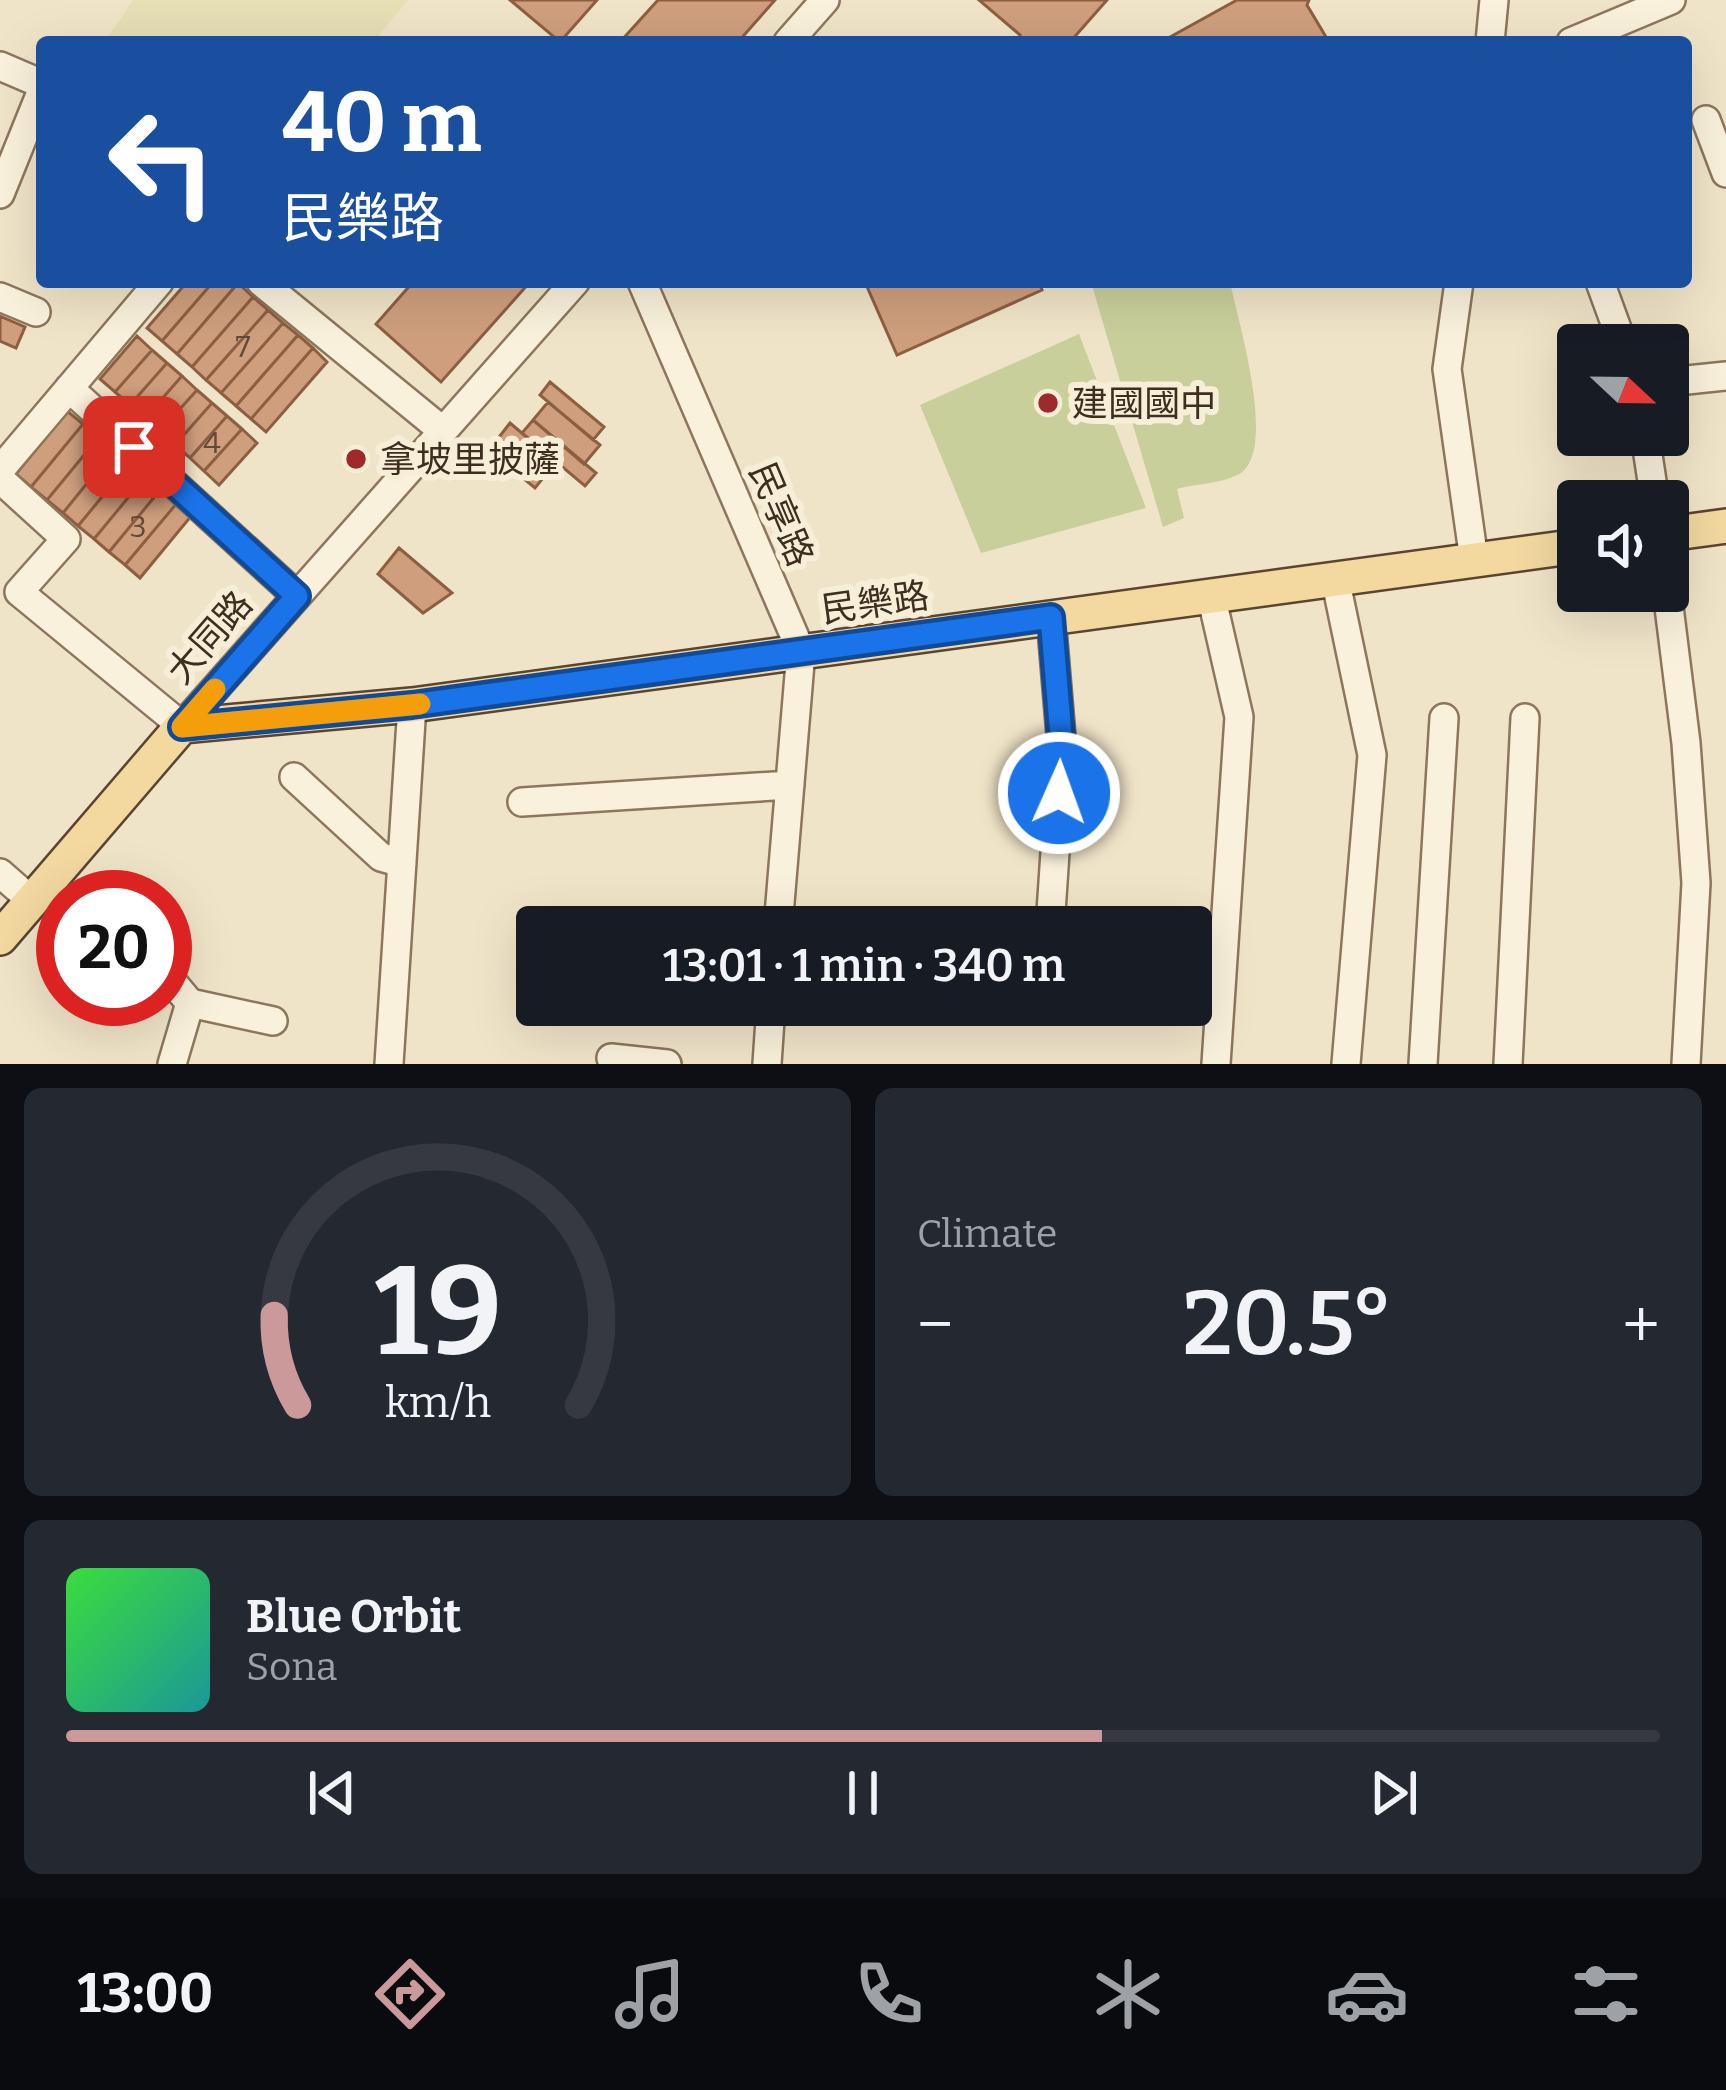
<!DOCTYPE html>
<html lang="en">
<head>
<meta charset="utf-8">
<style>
	:root { --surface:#171b24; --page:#242831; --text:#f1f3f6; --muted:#9ea1a6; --line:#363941; --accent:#cc999b }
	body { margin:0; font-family:Bitter,"Noto Sans TC",serif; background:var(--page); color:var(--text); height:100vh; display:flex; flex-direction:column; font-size:45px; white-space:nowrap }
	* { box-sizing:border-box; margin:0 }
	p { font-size:39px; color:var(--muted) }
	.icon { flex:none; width:66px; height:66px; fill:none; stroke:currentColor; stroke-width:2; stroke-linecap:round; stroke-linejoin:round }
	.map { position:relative; height:1064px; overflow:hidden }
	.panel { display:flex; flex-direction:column; gap:24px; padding:24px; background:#0d0f14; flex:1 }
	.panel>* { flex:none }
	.top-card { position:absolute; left:36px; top:36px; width:1656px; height:252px; border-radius:12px; box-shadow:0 12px 48px #0002; background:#1a4fa0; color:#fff; overflow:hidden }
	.needle { width:78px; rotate:112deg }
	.fabs { position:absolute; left:1557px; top:324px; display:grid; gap:24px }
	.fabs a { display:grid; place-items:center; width:132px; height:132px; border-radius:12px; background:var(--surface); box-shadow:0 12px 48px #0002; font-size:60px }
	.speed { position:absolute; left:36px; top:870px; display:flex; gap:24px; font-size:60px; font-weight:700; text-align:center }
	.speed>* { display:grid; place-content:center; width:156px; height:156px; border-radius:50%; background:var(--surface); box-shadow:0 12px 48px #0002; line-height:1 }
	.speed .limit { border:18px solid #d22; background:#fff; color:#111 }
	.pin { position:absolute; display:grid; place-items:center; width:102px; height:102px; color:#fff; margin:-51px; border-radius:24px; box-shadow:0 6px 18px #0006 }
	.me { position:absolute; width:132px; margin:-66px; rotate:2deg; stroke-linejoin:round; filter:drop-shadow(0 0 9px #0008) }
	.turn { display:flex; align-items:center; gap:42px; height:252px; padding:0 48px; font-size:54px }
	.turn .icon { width:156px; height:156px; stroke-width:2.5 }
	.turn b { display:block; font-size:84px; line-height:102px }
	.big { font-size:90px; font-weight:600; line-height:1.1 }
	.panel .card { flex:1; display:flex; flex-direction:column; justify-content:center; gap:18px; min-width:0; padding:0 42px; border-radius:18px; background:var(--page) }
	.panel .dial { align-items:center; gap:0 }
	.dial svg { height:312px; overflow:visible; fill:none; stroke:var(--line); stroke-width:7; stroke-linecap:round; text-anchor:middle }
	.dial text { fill:var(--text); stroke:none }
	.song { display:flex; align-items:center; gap:36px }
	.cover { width:144px; height:144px; border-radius:18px; background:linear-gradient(135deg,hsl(120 70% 55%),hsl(180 70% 35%)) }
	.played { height:12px; border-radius:6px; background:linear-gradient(90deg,var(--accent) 65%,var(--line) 65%) }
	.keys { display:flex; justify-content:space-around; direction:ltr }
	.heat { display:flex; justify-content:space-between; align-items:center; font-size:66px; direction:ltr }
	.panel .tiles { flex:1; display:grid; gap:24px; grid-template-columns:1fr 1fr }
	.card:last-child { grid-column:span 2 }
	.trip { position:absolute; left:516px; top:906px; width:696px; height:120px; border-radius:12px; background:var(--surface); box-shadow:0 12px 48px #0002; font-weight:600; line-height:120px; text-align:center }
	.dock { display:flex; height:192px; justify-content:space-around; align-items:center; background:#090b0e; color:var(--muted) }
	.dock .icon { width:84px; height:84px }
	.dock .on { color:var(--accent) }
	.dock b { font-size:54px; color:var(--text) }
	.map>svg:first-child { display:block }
	.farmland { fill:#e6deb5 }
	.green { fill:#c9cf9b }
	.building { fill:#cf9f7d; stroke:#8d5f41; stroke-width:3 }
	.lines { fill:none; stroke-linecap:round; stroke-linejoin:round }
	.minor-casing { stroke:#8d765c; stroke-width:32 }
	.major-casing { stroke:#5b4430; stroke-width:38 }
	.minor { stroke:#faf1dc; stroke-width:27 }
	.major { stroke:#f3d9a0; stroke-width:33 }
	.route-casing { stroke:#114b97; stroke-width:30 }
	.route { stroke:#1a73e8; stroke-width:21 }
	.slow { stroke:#f59e0b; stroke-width:21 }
	.poi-dot { fill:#9e2a2b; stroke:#f7eed8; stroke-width:4.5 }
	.labels { text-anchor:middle; stroke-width:12; stroke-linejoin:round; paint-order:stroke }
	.number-label { font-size:30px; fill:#624a37 }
	.poi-label { font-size:36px; fill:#3d2e20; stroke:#f7eed8; text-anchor:start }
	.street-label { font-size:36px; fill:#3d2e20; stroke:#f7eed8 }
</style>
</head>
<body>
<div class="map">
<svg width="1726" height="1064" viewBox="0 0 1726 1064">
	<rect width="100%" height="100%" fill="#f0e4c8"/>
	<path class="farmland" d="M133 0H408L373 42H105Z"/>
	<path class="green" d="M1091 282H1230C1238 321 1277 447 1241 473 1226 483 1194 484 1177 489L1184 518 1163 527Z
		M1079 334 1146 508 981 553 920 405Z"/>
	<path class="building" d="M510 0H597L560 42Z
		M658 0H775L738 42H620Z
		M979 0H1107L1070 42H1014L1020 35Z
		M1237 0H1309L1307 5 1329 42H1161Z
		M187 282H213L162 341 147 328Z
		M213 282 238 283 177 354 162 341Z
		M413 282H530L441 382 376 324Z
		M865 282H1039L1042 290 897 355Z
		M238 283 253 297 192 367 177 354Z
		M253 297 268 310 206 380 192 367Z
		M268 310 283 323 221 393 206 380Z
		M0 316 25 327 16 348 0 341Z
		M283 323 298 335 236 406 221 393Z
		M298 335 313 348 251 419 236 406Z
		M137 336 152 350 115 392 100 379Z
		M313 348 327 362 266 432 251 419Z
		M152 350 167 363 130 405 115 392Z
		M167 363 182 376 145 418 130 405Z
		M182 376 197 390 160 431 145 418Z
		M550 382 604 427 593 440 540 395Z
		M197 390 212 403 175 445 160 431Z
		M548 402 600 445 584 464 533 420Z
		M212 403 227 416 190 458 175 445Z
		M67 411 83 424 31 487 16 474Z
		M227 416 242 429 204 471 190 458Z
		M533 420 596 473 585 486 522 433Z
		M510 423 556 462 535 488 489 450Z
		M83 424 99 437 47 500 31 487Z
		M242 429 257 443 219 485 204 471Z
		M99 437 114 450 63 513 47 500Z
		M114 450 130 463 78 526 63 513Z
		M130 463 146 476 94 539 78 526Z
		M146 476 161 489 109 552 94 539Z
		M161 489 177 503 125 565 109 552Z
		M177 503 192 515 140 578 125 565Z
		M399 548 452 593 423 613 378 574Z"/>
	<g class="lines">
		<g class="minor-casing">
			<path id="minor" d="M788 42 825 0
				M1490 42 1494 0
				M1571 42 1671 0
				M0 66 42 84
				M1706 120 1726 173
				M0 194 42 90
				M261 282 443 431
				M642 282 801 651 778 927
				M1459 282 1447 369 1474 560
				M1600 282 1623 345
				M0 297 36 312
				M1668 382 1726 376
				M69 388 297 596
				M1645 435 1655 501
				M0 470 159 282
				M0 479 66 539 19 592 182 726 575 282
				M1335 578 1372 755 1346 1064
				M1667 591 1686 743 1696 883 1686 1064
				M1211 595 1239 717 1216 1064
				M294 777 381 857 402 863
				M522 802 790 785
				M0 873 32 901
				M1050 927 1062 748 1051 617
				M165 973 190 1003 172 1064
				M190 1003 273 1021
				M611 1058 667 1064
				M389 1064 412 705
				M767 1064 771 1005
				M1423 1064 1444 718
				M1508 1064 1525 718"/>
		</g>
		<g class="major-casing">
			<path id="major" d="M1668 534 1726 526
				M0 938 182 726 412 705 1578 546"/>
		</g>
		<use href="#minor" class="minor"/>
		<use href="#major" class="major"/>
	</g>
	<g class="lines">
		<g class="route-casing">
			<path id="route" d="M134 447 297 596 182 727 412 705 1051 617 1062 748 1059 793"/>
		</g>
		<use href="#route" class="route"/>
		<path class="slow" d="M215 689 182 727 420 704"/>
	</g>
	<g class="poi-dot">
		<circle cx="1048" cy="403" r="12"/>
		<circle cx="356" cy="459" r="12"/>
	</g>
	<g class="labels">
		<g class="number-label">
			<text x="243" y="357">7</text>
			<text x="212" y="453">4</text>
			<text x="138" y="537">3</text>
		</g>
		<g class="poi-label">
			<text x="1072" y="416">建國國中</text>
			<text x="380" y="472">拿坡里披薩</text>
		</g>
		<g class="street-label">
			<text transform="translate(782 514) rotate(67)" y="13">民享路</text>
			<text transform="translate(875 602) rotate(-8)" y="13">民樂路</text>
			<text transform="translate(209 637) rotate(-49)" y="13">大同路</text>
		</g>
	</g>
</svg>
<div class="fabs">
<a><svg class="needle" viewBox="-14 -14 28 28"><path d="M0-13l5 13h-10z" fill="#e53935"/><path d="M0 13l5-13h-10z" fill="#9ea1a6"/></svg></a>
<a><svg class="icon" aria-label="sound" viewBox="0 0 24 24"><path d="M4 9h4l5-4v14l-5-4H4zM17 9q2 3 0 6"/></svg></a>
</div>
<div class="speed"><div class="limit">20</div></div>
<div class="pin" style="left:134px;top:447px;background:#d93025"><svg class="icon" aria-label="arrive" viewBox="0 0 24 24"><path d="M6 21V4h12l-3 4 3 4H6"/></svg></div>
<svg class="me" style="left:1059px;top:793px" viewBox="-20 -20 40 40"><circle r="17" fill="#1a73e8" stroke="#fff" stroke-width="3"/><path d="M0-11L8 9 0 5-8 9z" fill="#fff"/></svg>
<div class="trip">13:01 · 1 min · 340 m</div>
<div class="top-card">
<div class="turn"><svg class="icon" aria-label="left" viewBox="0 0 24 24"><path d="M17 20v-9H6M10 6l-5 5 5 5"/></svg><div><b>40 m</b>民樂路</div></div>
</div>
</div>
<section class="panel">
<div class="tiles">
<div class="card dial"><svg viewBox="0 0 100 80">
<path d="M14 69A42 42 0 1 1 86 69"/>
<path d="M14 69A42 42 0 0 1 8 46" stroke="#cc999b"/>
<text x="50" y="56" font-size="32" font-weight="700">19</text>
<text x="50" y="72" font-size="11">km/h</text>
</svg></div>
<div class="card"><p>Climate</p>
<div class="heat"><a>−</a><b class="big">20.5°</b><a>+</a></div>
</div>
<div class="card">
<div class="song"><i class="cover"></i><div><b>Blue Orbit</b><p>Sona</p></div></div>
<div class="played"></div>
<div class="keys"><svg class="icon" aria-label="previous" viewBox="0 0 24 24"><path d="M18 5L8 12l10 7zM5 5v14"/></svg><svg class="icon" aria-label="pause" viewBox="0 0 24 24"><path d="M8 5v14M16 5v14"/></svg><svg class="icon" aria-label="next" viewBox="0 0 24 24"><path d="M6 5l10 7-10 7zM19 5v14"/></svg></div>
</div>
</div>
</section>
<nav class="dock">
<b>13:00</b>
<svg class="icon on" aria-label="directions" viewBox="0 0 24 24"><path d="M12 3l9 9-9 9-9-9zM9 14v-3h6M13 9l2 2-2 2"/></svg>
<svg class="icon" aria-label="music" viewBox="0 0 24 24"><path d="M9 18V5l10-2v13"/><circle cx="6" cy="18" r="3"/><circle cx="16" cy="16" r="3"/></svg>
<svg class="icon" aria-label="phone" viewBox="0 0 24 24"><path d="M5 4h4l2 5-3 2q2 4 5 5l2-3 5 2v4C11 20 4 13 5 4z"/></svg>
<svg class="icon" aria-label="climate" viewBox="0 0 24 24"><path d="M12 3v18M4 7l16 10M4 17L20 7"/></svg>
<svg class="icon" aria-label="car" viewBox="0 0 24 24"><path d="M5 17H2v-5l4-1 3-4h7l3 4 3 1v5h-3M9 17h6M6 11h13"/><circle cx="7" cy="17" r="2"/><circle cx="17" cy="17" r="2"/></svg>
<svg class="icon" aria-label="filters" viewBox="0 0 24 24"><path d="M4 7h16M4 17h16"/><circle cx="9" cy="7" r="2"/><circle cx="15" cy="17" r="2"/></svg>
</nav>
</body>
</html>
